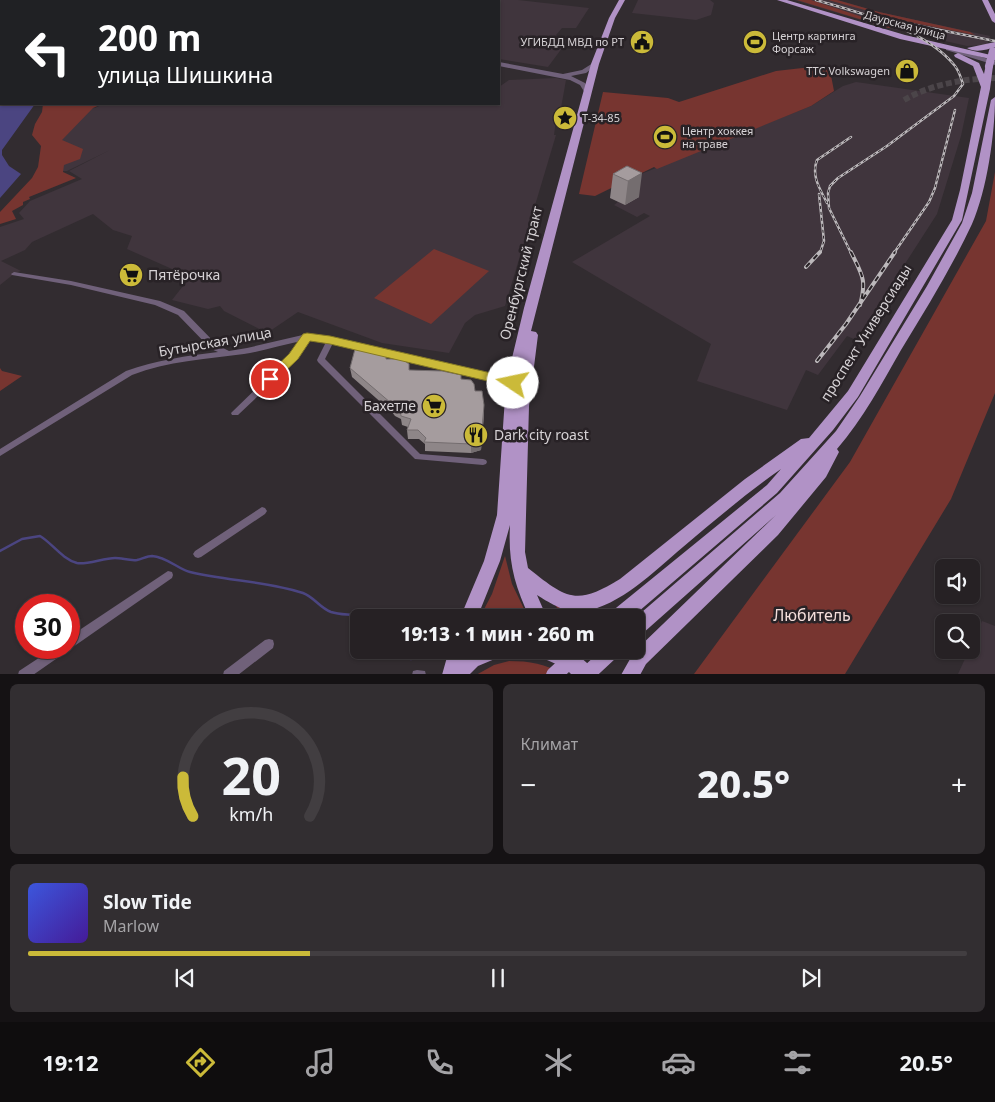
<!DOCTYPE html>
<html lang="ru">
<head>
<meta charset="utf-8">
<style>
	:root { --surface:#262124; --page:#322e31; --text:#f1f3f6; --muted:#a4a3a6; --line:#423e41; --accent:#cbba39 }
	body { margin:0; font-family:"Noto Sans",sans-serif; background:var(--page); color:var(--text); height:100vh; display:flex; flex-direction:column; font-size:19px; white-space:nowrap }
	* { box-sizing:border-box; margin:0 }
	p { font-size:16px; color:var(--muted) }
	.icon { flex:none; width:28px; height:28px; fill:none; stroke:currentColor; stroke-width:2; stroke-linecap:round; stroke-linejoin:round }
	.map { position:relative; height:674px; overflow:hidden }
	.panel { display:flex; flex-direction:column; gap:10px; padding:10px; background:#151214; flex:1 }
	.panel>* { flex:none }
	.banner { position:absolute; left:0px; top:0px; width:500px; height:105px; box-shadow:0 1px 4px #0004,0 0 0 1px var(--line); background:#202124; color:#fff; overflow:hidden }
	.fabs { position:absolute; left:935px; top:559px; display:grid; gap:10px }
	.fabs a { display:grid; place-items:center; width:45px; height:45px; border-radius:8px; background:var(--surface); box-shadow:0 1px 4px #0004,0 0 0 1px var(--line); font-size:25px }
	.speed { position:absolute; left:15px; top:594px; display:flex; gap:10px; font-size:25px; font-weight:700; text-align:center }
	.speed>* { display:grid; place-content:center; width:65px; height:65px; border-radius:50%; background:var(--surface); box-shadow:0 1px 4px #0004,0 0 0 1px var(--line); line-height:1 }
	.speed .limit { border:8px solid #d22; background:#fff; color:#111 }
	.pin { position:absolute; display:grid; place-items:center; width:42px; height:42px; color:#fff; margin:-21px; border:2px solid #fff; border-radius:50%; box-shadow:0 1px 5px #0007 }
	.me { position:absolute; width:55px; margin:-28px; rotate:281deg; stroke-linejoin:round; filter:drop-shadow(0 0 4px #0008) }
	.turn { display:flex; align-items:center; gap:18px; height:105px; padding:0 15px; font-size:22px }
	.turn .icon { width:65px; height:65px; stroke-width:2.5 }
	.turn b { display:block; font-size:35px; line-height:42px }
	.big { font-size:38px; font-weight:800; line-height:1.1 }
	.panel .tile { flex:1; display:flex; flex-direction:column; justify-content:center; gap:8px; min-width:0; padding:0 18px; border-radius:8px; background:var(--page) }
	.panel .dial { align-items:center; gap:0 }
	.dial svg { height:130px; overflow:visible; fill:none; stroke:var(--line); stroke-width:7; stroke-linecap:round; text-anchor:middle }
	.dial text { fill:var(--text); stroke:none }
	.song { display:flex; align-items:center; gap:15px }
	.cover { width:60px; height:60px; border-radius:8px; background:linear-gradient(135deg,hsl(230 70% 55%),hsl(260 70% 35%)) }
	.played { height:5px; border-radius:2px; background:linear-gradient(90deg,var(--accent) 30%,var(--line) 30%) }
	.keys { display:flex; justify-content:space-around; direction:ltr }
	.heat { display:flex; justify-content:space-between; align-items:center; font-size:28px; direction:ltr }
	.panel .tiles { flex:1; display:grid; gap:10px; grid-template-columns:1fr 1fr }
	.tile:last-child { grid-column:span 2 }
	.trip { position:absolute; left:350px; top:609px; width:295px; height:50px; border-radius:8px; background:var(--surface); box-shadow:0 1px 4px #0004,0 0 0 1px var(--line); font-weight:800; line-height:50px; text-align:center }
	.dock { display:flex; height:80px; justify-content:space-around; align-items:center; background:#0f0d0e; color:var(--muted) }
	.dock .icon { width:35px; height:35px }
	.dock .active { color:var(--accent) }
	.dock b { font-size:22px; color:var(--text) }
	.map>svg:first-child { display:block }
	.built { fill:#40353d }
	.green { fill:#773530 }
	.water { fill:#4b4581 }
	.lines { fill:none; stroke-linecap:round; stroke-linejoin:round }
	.stream { stroke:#4b4581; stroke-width:2.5 }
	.tertiary-tunnel { stroke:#4b4549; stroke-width:6; stroke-dasharray:6 3; stroke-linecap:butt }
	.minor { fill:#70617a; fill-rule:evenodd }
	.tertiary { fill:#70617a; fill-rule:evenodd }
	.primary { fill:#b192c6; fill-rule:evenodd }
	.rail-far1-casing { stroke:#bcb8bb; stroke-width:2.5 }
	.rail-casing { stroke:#bcb8bb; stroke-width:4 }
	.rail-far1 { stroke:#282226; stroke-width:1; stroke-dasharray:3; stroke-linecap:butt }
	.rail { stroke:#282226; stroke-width:2; stroke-dasharray:5.5; stroke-linecap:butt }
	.primary-bridge-far1 { stroke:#b192c6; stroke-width:8 }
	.primary-bridge { stroke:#b192c6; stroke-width:16 }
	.wall { fill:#8e8688 }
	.shaded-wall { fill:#746d6f }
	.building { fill:#a59c9e; stroke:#746d6f }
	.route { fill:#cbba39; stroke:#847925 }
	.labels { text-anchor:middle; stroke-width:5; stroke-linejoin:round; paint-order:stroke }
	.far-street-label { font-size:11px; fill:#d6d2d5; stroke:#282226 }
	.far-poi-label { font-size:11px; fill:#d6d2d5; stroke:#282226; text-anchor:start }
	.street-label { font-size:14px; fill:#d6d2d5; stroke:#282226 }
	.poi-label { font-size:14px; fill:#d6d2d5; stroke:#282226; text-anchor:start }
	.near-park-label { font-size:16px; fill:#f4dedb; stroke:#282226 }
</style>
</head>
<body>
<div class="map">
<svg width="995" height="675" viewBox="0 0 995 675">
	<rect width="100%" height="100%" fill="#322c30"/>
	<path class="built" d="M312 0H518L589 8 576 28H562L556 35 558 38 568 40 548 67 499 59V1H309Z
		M638 0H710L714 3 711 15 696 20 632 13Z
		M794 0H838L879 12 990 36 987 45 967 46 888 28Z
		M556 78 566 80 559 119 556 120 554 135H556L505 306 475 315 465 323 449 353 382 343 298 312 267 333 224 311 220 306 208 309 172 300 190 277 127 249 132 236 113 230 93 214 32 242 25 250 1 261 21 271 15 273 0 285V227L24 219 19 213 30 201 82 179 69 171 110 150 67 171H39L80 109 95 108 103 104H435L443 106 455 104H499V87L509 80Z
		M856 82 969 98 961 136 937 214 856 340 847 336 818 375 806 370 787 410 697 381 711 344 572 262 650 216 644 213 637 217 614 205 618 202 610 198 620 192 626 180 811 106 843 86Z
		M982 621 995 626V674H958L969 650H971V645Z"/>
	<path class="green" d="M797 0H811L896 28H889Z
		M828 0H837L879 12 970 32 975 35 909 22Z
		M829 65 834 91 811 106 657 169 654 167 595 196 579 194 603 92 668 98 679 102 776 71Z
		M43 104H102L93 108 62 140 83 149 80 159 64 165 63 172 76 178 29 197 30 199 23 202V205L12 211 16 219 0 224V212L32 178 38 167 41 146 32 135 35 124 42 112Z
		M995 172V393L951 499 845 674H694L850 462 986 221Z
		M434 249 489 271 431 324 374 298Z
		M0 368 2 371 22 376 0 391Z
		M505 556 512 584 528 617H480L492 594Z
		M552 600 589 610 599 608 589 617H563Z
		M509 661C530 661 547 664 564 675H476L494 665Z"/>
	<path class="water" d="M0 0H164L1 1V104H35L2 150V155L9 166 21 174 0 198Z"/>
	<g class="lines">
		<path class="stream" d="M0 551 22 539 40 536C52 543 62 559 77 563 86 565 104 558 115 558 122 558 130 561 137 560 142 559 147 556 152 556 167 557 178 569 190 572 227 581 267 581 303 593 314 597 320 608 331 612 343 616 355 613 364 618
			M404 650 411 659"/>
		<path class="tertiary-tunnel" d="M904 100C932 84 963 79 995 78"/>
		<path class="minor" d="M14 272 71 281 160 301 184 311 217 345 229 351 247 348 307 334 331 337 513 380 516 381 517 383 516 385 513 386 333 343 325 359 420 454 483 459 486 460 487 462 486 464 483 465 415 459 318 362 317 360 326 342 309 340 297 359 238 415H232L231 413 291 355 301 341C282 345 263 351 244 354 206 359 168 361 132 375L0 456V449L126 371C156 360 187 356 218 352L211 349 178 315 155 305 71 285 12 275 11 274Z
			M262 507 265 508 267 511 265 514 201 557 198 558 195 557 193 554 195 551Z
			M168 571 172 572 173 575 172 578 73 647 69 648H67H69V637Z
			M269 639 273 640 274 644 273 648 238 675H223L224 671 265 640Z
			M54 648H67L66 652 33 675H18L19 671Z
			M417 670 425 671 426 675H412L413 671Z"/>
		<path class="tertiary" d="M202 0H208L209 1H203Z
			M243 0H250L251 1H244Z
			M948 47 995 61V65L946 50V48Z
			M499 62 563 74 582 70 593 63 598 64 586 73 571 76 585 83 590 92 587 94 585 93 580 85 570 80 499 66Z"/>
		<path class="primary" d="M619 0H625L615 18 599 64 531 331 536 332 538 335 529 406 525 552 528 568C567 599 576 606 620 579L745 479 801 439 809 438 848 391 952 220 960 190 981 87 973 66 955 57 954 55 958 53 979 63 984 74 986 64 993 66 990 89 962 220 858 397 833 430 777 493 631 618H609L611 612 767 485 781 469C747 493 715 520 683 547 653 572 622 605 582 612 569 615 548 602 537 595L547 618H530C514 585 508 561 510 525L500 561 477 618H460L484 561 497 515 506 383 524 308 591 64 609 18Z
			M777 0H787L905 35 995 56V60L900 39Z
			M982 0H988L995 14V23L992 21Z
			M995 42V47C987 50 975 53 967 48Z
			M995 97C995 134 987 190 972 224 952 267 926 309 901 350 882 383 863 419 837 449L839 452 826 477 778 535 646 664 640 675H621L634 652 776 515 642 634 636 636 635 618 780 493 836 431 860 396 927 286 962 223 972 193 991 100Z
			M449 650H467L466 654 475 650H505L502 656 478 666 469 675H442Z
			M535 650C544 650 555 648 564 650 576 652 591 664 596 675H572L565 668 538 656Z"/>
		<g class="rail-far1-casing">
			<path id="rail-far1" d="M816 0C860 13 926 29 955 66 959 71 961 78 963 84L954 96 887 146 838 178 830 186 828 193 829 208 851 253
				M895 21 995 41
				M819 194 824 241 820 253
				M827 203C820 189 811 176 817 160L851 137
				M894 253 929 202 935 188 955 110"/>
		</g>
		<g class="rail-casing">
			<path id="rail" d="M851 252C862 275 867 279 860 305
				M806 267 820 252
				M817 361 846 324 895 252"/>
		</g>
		<use href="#rail-far1" class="rail-far1"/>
		<use href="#rail" class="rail"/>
		<path class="primary-bridge-far1" d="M989 66 993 51"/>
		<path class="primary-bridge" d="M554 675 581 650
			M586 675 613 650"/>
	</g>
	<path class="wall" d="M627 166 639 197 625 205 610 198 613 174Z
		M386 356V359L410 370 461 379 475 391 484 405V414L481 450 471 453 425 451V444L419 439H408L407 430 408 427 402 425 401 419 395 416 392 412 352 377 350 368Z"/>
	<path class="shaded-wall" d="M642 173 639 197 625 205 628 181Z
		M484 405V414L481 450 471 453V444Z"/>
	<path class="building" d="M627 166 642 173 628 181 613 174Z
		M355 349 380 350 386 356V359H402L409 364V370L442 371 461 375V379L471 380 474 384 475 391H482L484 405 481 441 471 444 424 442 426 438 418 430H407L411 419 401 416 400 410 394 407 391 403 350 368Z"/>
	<path class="route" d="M307 333 330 336 513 378 519 383 513 387 330 344 310 341 298 359 274 382H266L264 379 266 376 289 354 303 334Z"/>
	<defs>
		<g id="civic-disc" transform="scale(1.25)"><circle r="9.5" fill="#cbba39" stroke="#282226"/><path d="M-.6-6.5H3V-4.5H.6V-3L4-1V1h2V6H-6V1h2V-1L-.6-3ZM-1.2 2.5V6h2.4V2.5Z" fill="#111"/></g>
		<g id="stadium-disc" transform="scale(1.25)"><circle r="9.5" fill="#cbba39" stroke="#282226"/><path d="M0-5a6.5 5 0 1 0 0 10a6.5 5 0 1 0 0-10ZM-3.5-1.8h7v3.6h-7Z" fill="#111"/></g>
		<g id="shop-disc" transform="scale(1.25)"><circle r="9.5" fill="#cbba39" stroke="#282226"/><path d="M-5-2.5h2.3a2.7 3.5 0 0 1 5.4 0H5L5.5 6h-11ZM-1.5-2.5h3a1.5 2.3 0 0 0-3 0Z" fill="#111"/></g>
		<g id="sight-disc" transform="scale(1.25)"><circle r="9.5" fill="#cbba39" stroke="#282226"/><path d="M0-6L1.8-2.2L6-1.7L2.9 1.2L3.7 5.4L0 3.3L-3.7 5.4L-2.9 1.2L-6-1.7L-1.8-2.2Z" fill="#111"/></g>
		<g id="supermarket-disc" transform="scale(1.25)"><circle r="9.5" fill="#cbba39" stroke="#282226"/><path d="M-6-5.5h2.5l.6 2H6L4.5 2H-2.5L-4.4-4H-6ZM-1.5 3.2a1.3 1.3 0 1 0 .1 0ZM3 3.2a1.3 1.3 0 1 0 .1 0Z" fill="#111"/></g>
		<g id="restaurant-disc" transform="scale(1.25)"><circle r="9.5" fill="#cbba39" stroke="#282226"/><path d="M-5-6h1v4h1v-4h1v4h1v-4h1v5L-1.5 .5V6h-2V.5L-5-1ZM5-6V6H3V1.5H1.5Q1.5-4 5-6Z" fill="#111"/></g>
	</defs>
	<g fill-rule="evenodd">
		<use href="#civic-disc" x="642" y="42"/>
		<use href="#stadium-disc" x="755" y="42"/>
		<use href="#shop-disc" x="907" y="71"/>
		<use href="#sight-disc" x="565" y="118"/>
		<use href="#stadium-disc" x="665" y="137"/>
		<use href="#supermarket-disc" x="131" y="275"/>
		<use href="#supermarket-disc" x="434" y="406"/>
		<use href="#restaurant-disc" x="476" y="435"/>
	</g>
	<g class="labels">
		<g class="far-street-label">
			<text transform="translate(905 25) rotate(15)" y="4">Даурская улица</text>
		</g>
		<g class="far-poi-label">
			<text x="772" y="40">Центр картинга<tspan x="772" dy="13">Форсаж</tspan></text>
			<text x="624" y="46" text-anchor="end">УГИБДД МВД по РТ</text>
			<text x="890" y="75" text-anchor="end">ТТС Volkswagen</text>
			<text x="582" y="122">T-34-85</text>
			<text x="682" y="135">Центр хоккея<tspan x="682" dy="13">на траве</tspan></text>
		</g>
		<g class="street-label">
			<text transform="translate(521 273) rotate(-76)" y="5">Оренбургский тракт</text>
			<text transform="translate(866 333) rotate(-58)" y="5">проспект Универсиады</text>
			<text transform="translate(215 342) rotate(-10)" y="5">Бутырская улица</text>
		</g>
		<g class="poi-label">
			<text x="148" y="280">Пятёрочка</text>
			<text x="416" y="411" text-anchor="end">Бахетле</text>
			<text x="494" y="440">Dark city roast</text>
		</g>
		<g class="near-park-label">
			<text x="812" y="621">Любитель</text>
		</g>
	</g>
</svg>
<div class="fabs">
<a><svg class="icon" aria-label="sound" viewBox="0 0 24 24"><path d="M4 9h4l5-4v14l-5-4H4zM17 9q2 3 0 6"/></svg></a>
<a><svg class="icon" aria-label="search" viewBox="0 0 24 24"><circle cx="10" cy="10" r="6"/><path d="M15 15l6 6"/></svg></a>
</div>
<div class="speed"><div class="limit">30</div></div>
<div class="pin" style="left:270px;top:379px;background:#d93025"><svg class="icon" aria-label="arrive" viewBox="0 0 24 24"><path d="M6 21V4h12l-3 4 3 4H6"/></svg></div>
<svg class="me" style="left:513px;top:383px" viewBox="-20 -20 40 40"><circle r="19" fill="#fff"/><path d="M0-13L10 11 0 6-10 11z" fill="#cbba39"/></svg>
<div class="trip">19:13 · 1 мин · 260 m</div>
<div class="banner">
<div class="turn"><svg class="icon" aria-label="left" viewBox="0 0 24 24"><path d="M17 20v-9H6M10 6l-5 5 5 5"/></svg><div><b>200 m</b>улица Шишкина</div></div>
</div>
</div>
<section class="panel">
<div class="tiles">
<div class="tile dial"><svg viewBox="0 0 100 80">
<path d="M14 69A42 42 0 1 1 86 69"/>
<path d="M14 69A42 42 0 0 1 8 45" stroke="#cbba39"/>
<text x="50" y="56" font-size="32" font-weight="700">20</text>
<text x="50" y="72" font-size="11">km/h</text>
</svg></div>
<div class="tile"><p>Климат</p>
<div class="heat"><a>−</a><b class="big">20.5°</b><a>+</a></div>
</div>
<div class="tile">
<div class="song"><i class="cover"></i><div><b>Slow Tide</b><p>Marlow</p></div></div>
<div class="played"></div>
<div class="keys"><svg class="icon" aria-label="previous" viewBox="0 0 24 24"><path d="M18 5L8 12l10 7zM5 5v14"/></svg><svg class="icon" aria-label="pause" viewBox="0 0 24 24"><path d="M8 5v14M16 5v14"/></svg><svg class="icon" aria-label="next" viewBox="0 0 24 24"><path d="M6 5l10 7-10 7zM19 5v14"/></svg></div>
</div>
</div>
</section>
<nav class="dock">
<b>19:12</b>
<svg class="icon active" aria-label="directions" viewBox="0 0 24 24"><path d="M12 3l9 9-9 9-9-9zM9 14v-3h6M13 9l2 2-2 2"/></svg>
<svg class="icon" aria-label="music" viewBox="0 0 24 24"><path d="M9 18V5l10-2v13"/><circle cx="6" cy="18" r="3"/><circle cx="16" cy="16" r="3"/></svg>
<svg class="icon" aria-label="phone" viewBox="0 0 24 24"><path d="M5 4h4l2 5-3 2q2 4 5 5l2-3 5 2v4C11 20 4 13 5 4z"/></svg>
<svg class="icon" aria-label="climate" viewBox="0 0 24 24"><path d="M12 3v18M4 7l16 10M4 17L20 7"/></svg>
<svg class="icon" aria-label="car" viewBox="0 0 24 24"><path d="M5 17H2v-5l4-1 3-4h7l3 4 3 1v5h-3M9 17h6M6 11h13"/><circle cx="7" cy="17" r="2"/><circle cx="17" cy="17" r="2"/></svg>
<svg class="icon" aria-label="filters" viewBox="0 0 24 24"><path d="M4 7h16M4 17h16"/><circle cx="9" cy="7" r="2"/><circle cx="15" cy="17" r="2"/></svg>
<b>20.5°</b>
</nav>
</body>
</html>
